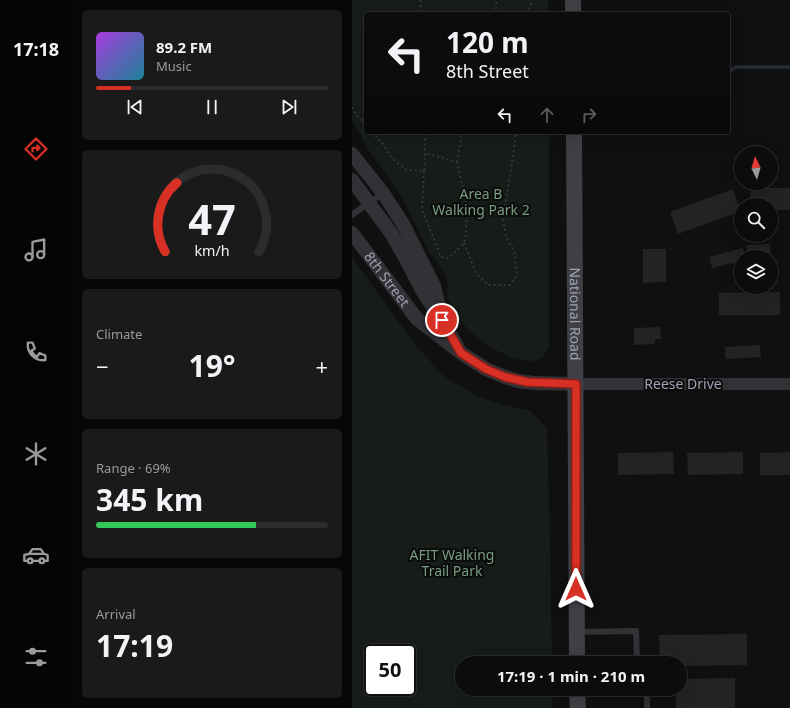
<!DOCTYPE html>
<html lang="en">
<head>
<meta charset="utf-8">
<style>
	:root { --surface:#0c0c0d; --page:#1a1a1b; --text:#f1f3f6; --muted:#9a9b9d; --line:#2c2c2e; --accent:#d93025 }
	body { margin:0; font-family:"Noto Sans",sans-serif; background:var(--page); color:var(--text); height:100vh; display:flex; flex-direction:column; font-size:15px; white-space:nowrap }
	* { box-sizing:border-box; margin:0 }
	p { font-size:13px; color:var(--muted) }
	.icon { flex:none; width:22px; height:22px; fill:none; stroke:currentColor; stroke-width:2; stroke-linecap:round; stroke-linejoin:round }
	.map { position:relative; flex:1; overflow:hidden }
	.panel { display:flex; flex-direction:column; gap:10px; padding:10px; background:#070707; width:280px }
	.panel>* { flex:none }
	.top-card { position:absolute; left:12px; top:12px; width:366px; height:122px; border-radius:4px; box-shadow:0 4px 16px #0002,0 0 0 1px var(--line); background:#0c0c0d; color:var(--text); overflow:hidden }
	.needle { width:26px; rotate:355deg }
	.controls { position:absolute; left:382px; top:146px; display:grid; gap:8px }
	.controls a { display:grid; place-items:center; width:44px; height:44px; border-radius:50%; background:var(--surface); box-shadow:0 4px 16px #0002,0 0 0 1px var(--line); font-size:20px }
	.speed { position:absolute; left:12px; top:644px; display:flex; gap:8px; font-size:20px; font-weight:700; text-align:center }
	.speed>* { display:grid; place-content:center; width:52px; height:52px; border-radius:50%; background:var(--surface); box-shadow:0 4px 16px #0002,0 0 0 1px var(--line); line-height:1 }
	.speed .limit { border:2px solid #111; border-radius:6px; background:#fff; color:#111 }
	.pin { position:absolute; display:grid; place-items:center; width:34px; height:34px; color:#fff; margin:-17px; border:2px solid #fff; border-radius:50%; box-shadow:0 1px 4px #0007 }
	.me { position:absolute; width:44px; margin:-22px; rotate:0deg; stroke-linejoin:round; filter:drop-shadow(0 0 3px #0008) }
	.turn { display:flex; align-items:center; gap:14px; height:84px; padding:0 16px; font-size:18px }
	.turn .icon { width:52px; height:52px; stroke-width:2.5 }
	.turn b { display:block; font-size:28px; line-height:34px }
	.lanes { display:flex; align-items:center; height:38px; padding:0 16px; background:#0003; justify-content:center; gap:20px; direction:ltr }
	.lanes .off { opacity:.35 }
	.big { font-size:30px; font-weight:700; line-height:1.1 }
	.panel .tile { flex:1; display:flex; flex-direction:column; justify-content:center; gap:6px; min-width:0; padding:0 14px; border-radius:6px; background:var(--page) }
	.panel .dial { align-items:center; gap:0 }
	.dial svg { height:104px; overflow:visible; fill:none; stroke:var(--line); stroke-width:7; stroke-linecap:round; text-anchor:middle }
	.dial text { fill:var(--text); stroke:none }
	.song { display:flex; align-items:center; gap:12px }
	.cover { width:48px; height:48px; border-radius:6px; background:linear-gradient(135deg,hsl(280 70% 55%),hsl(190 70% 35%)) }
	.played { height:4px; border-radius:2px; background:linear-gradient(90deg,var(--accent) 15%,var(--line) 15%) }
	.keys { display:flex; justify-content:space-around; direction:ltr }
	.heat { display:flex; justify-content:space-between; align-items:center; font-size:22px; direction:ltr }
	.charge { height:6px; border-radius:3px; background:linear-gradient(90deg,#34c759 69%,var(--line) 0) }
	.trip { position:absolute; left:103px; top:656px; width:232px; height:40px; border-radius:20px; background:var(--surface); box-shadow:0 4px 16px #0002,0 0 0 1px var(--line); font-weight:700; line-height:40px; text-align:center }
	main { display:flex; flex:1; min-height:0 }
	.tabs { display:flex; flex-direction:column; width:72px; justify-content:space-around; align-items:center; background:#050505; color:var(--muted) }
	.tabs .icon { width:28px; height:28px }
	.tabs .active { color:var(--accent) }
	.tabs b { font-size:18px; color:var(--text) }
	.map>svg:first-child { display:block }
	.green { fill:#161c18; fill-rule:evenodd }
	.lines { fill:none; stroke-linecap:round; stroke-linejoin:round }
	.stream { stroke:#262c34; stroke-width:3.5 }
	.building { fill:#232325 }
	.path { stroke:#37373d; stroke-width:2; stroke-dasharray:2 3; stroke-linecap:butt }
	.service { stroke:#313136; stroke-width:6 }
	.minor { stroke:#313136; stroke-width:12 }
	.tertiary { stroke:#313136; stroke-width:14 }
	.secondary { stroke:#3f3f46; stroke-width:16 }
	.route-casing { stroke:#8d1f18; stroke-width:10 }
	.route { stroke:#d93025; stroke-width:7 }
	.labels { text-anchor:middle; stroke-width:4; stroke-linejoin:round; paint-order:stroke }
	.park-label { font-size:14px; fill:#779e80; stroke:#0b0b0c }
	.street-label { font-size:14px; fill:#a0a3b2; stroke:#0b0b0c }
</style>
</head>
<body>
<main>
<nav class="tabs">
<b>17:18</b>
<svg class="icon active" aria-label="directions" viewBox="0 0 24 24"><path d="M12 3l9 9-9 9-9-9zM9 14v-3h6M13 9l2 2-2 2"/></svg>
<svg class="icon" aria-label="music" viewBox="0 0 24 24"><path d="M9 18V5l10-2v13"/><circle cx="6" cy="18" r="3"/><circle cx="16" cy="16" r="3"/></svg>
<svg class="icon" aria-label="phone" viewBox="0 0 24 24"><path d="M5 4h4l2 5-3 2q2 4 5 5l2-3 5 2v4C11 20 4 13 5 4z"/></svg>
<svg class="icon" aria-label="climate" viewBox="0 0 24 24"><path d="M12 3v18M4 7l16 10M4 17L20 7"/></svg>
<svg class="icon" aria-label="car" viewBox="0 0 24 24"><path d="M5 17H2v-5l4-1 3-4h7l3 4 3 1v5h-3M9 17h6M6 11h13"/><circle cx="7" cy="17" r="2"/><circle cx="17" cy="17" r="2"/></svg>
<svg class="icon" aria-label="filters" viewBox="0 0 24 24"><path d="M4 7h16M4 17h16"/><circle cx="9" cy="7" r="2"/><circle cx="15" cy="17" r="2"/></svg>
</nav>
<section class="panel">
<div class="tile">
<div class="song"><i class="cover"></i><div><b>89.2 FM</b><p>Music</p></div></div>
<div class="played"></div>
<div class="keys"><svg class="icon" aria-label="previous" viewBox="0 0 24 24"><path d="M18 5L8 12l10 7zM5 5v14"/></svg><svg class="icon" aria-label="pause" viewBox="0 0 24 24"><path d="M8 5v14M16 5v14"/></svg><svg class="icon" aria-label="next" viewBox="0 0 24 24"><path d="M6 5l10 7-10 7zM19 5v14"/></svg></div>
</div>
<div class="tile dial"><svg viewBox="0 0 100 80">
<path d="M14 69A42 42 0 1 1 86 69"/>
<path d="M14 69A42 42 0 0 1 23 16" stroke="#d93025"/>
<text x="50" y="56" font-size="32" font-weight="700">47</text>
<text x="50" y="72" font-size="11">km/h</text>
</svg></div>
<div class="tile"><p>Climate</p>
<div class="heat"><a>−</a><b class="big">19°</b><a>+</a></div>
</div>
<div class="tile"><p>Range · 69%</p><b class="big">345 km</b><div class="charge"></div></div>
<div class="tile"><p>Arrival</p><b class="big">17:19</b></div>
</section>
<div class="map">
<svg width="438" height="708" viewBox="0 0 438 708">
	<rect width="100%" height="100%" fill="#101011"/>
	<path class="green" d="M0 0H196V14H14V132H197V345C195 354 189 361 178 361 150 360 106 329 97 302 94 295 96 288 95 281 93 272 84 258 77 252L51 200 37 178 15 148 6 129 0 120Z
		M0 257 64 346 93 377 126 396 151 405 177 410 195 428 198 539 200 663H110V689H200L201 708H0ZM21 653H55V687H21Z"/>
	<g class="lines">
		<path class="stream" d="M376 72 384 67H438"/>
	</g>
	<path class="building" d="M398 188H438V210H419V205H399Z
		M381 189 389 211 326 234 318 212Z
		M418 244 419 256 395 257 394 245Z
		M391 248 393 257H389V261L360 268 357 257Z
		M291 249H314V282L291 283Z
		M428 292V315H367V293Z
		M308 327 309 339H303V344L282 345V328Z
		M408 345 409 357 374 359 373 347Z
		M321 452 322 474 266 475V453Z
		M391 452V474L336 475 335 453Z
		M438 452V475H408V453Z
		M395 634V665L328 666V663H308L307 635Z
		M383 678V708H324V689H328V679Z"/>
	<g class="lines">
		<path class="path" d="M68 0 70 14
			M143 14 145 0
			M175 14 181 0
			M0 107 4 114 14 125
			M20 132 31 144 40 158 54 170 72 171 73 153V132
			M105 162 110 132
			M72 171 70 209 89 257 97 258 112 243 114 235 115 206 105 162 73 153
			M112 243 124 273 136 285H158L165 275 162 251 154 237 151 218 160 163 164 132"/>
		<path class="service" d="M0 215 31 193
			M225 632 284 631 285 663
			M295 708V689"/>
		<path class="minor" d="M224 384H438"/>
		<g class="tertiary">
			<path d="M0 154 31 193 51 224 82 286 88 310"/>
			<path d="M0 180 39 233 55 261 71 292 90 320 106 348"/>
			<path id="s1" d="M0 233 65 319 109 353 134 369 153 377 166 381 183 383 224 384"/>
		</g>
		<g class="secondary">
			<path d="M221 0V14"/>
			<path id="s2" d="M222 132 225 663"/>
			<path d="M225 689 226 708"/>
		</g>
	</g>
	<g class="lines">
		<g class="route-casing">
			<path id="route" d="M90 320 109 353 134 369 153 377 175 382 224 384V589"/>
		</g>
		<use href="#route" class="route"/>
	</g>
	<g class="labels">
		<g class="park-label">
			<text x="129" y="199">Area B<tspan x="129" dy="16">Walking Park 2</tspan></text>
			<text x="100" y="560">AFIT Walking<tspan x="100" dy="16">Trail Park</tspan></text>
		</g>
		<g class="street-label">
			<text dy="5" stroke="none"><textPath href="#s1" startOffset="58">8th Street</textPath></text>
			<text dy="5" stroke="none"><textPath href="#s2" startOffset="182">National Road</textPath></text>
			<text x="331" y="389">Reese Drive</text>
		</g>
	</g>
</svg>
<div class="controls">
<a><svg class="needle" viewBox="-14 -14 28 28"><path d="M0-13l5 13h-10z" fill="#e53935"/><path d="M0 13l5-13h-10z" fill="#9a9b9d"/></svg></a>
<a><svg class="icon" aria-label="search" viewBox="0 0 24 24"><circle cx="10" cy="10" r="6"/><path d="M15 15l6 6"/></svg></a>
<a><svg class="icon" aria-label="layers" viewBox="0 0 24 24"><path d="M12 4l9 5-9 5-9-5zM3 14l9 5 9-5"/></svg></a>
</div>
<div class="speed"><div class="limit">50</div></div>
<div class="pin" style="left:90px;top:320px;background:#d93025"><svg class="icon" aria-label="arrive" viewBox="0 0 24 24"><path d="M6 21V4h12l-3 4 3 4H6"/></svg></div>
<svg class="me" style="left:224px;top:589px" viewBox="-20 -20 40 40"><path d="M0-17L14 15 0 8-14 15z" fill="#d93025" stroke="#fff" stroke-width="4"/></svg>
<div class="trip">17:19 · 1 min · 210 m</div>
<div class="top-card">
<div class="turn"><svg class="icon" aria-label="left" viewBox="0 0 24 24"><path d="M17 20v-9H6M10 6l-5 5 5 5"/></svg><div><b>120 m</b>8th Street</div></div>
<div class="lanes"><svg class="icon" aria-label="left" viewBox="0 0 24 24"><path d="M17 20v-9H6M10 6l-5 5 5 5"/></svg><svg class="icon off" aria-label="ahead" viewBox="0 0 24 24"><path d="M12 20V5M6 11l6-6 6 6"/></svg><svg class="icon off" aria-label="right" viewBox="0 0 24 24"><path d="M7 20v-9h11M14 6l5 5-5 5"/></svg></div>
</div>
</div>
</main>
</body>
</html>
